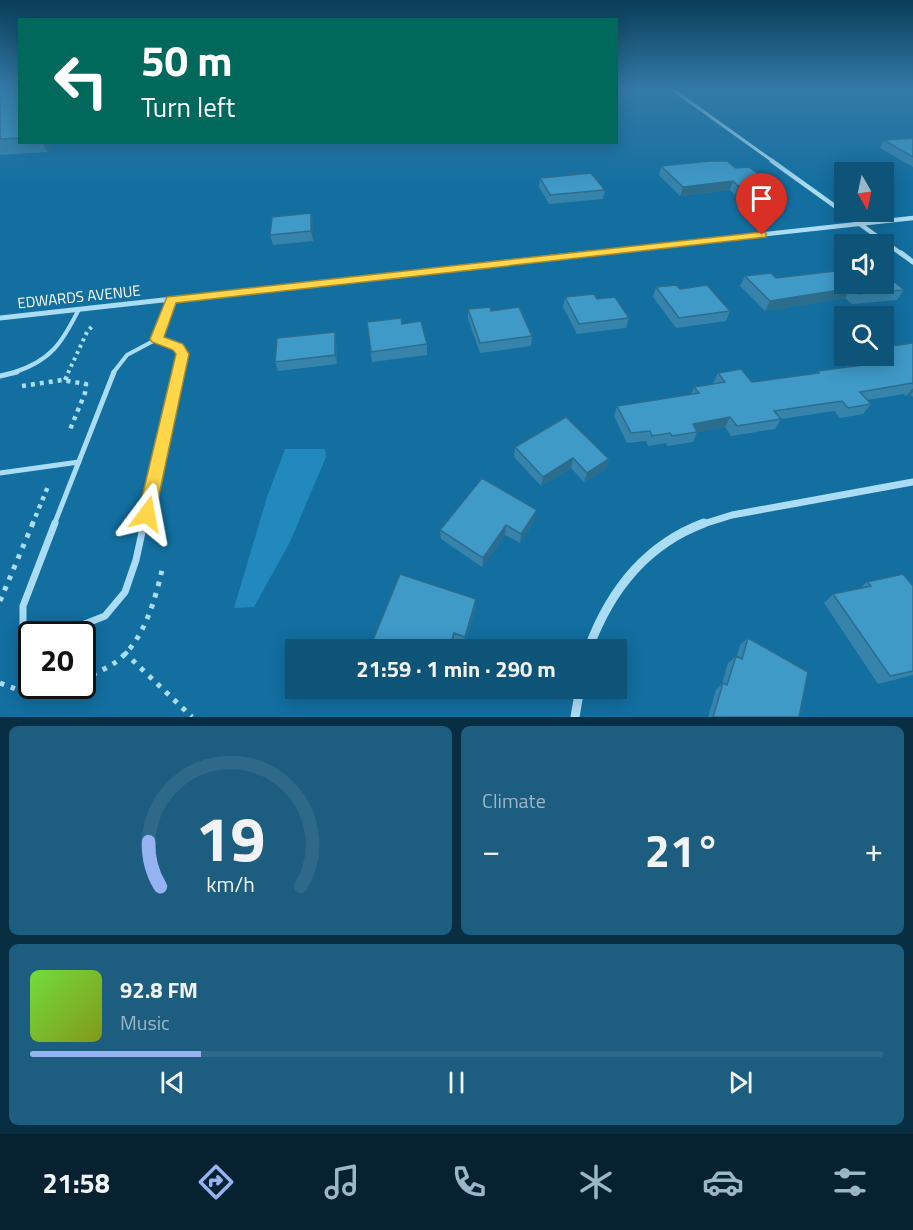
<!DOCTYPE html>
<html lang="en">
<head>
<meta charset="utf-8">
<style>
	:root { --surface:#0e5378; --page:#1c5d80; --text:#f1f3f6; --muted:#9bb6c6; --line:#2e698a; --accent:#95b2f1 }
	body { margin:0; font-family:"Titillium Web",sans-serif; background:var(--page); color:var(--text); height:100vh; display:flex; flex-direction:column; font-size:22px; white-space:nowrap }
	* { box-sizing:border-box; margin:0 }
	p { font-size:20px; color:var(--muted) }
	.icon { flex:none; width:33px; height:33px; fill:none; stroke:currentColor; stroke-width:2; stroke-linecap:round; stroke-linejoin:round }
	.map { position:relative; height:717px; overflow:hidden }
	.drawer { display:flex; flex-direction:column; gap:9px; padding:9px; background:#082e42; flex:1 }
	.drawer>* { flex:none }
	.top-card { position:absolute; left:18px; top:18px; width:600px; height:126px; border-radius:0px; box-shadow:0 3px 15px #0003; background:#00695c; color:#fff; overflow:hidden }
	.needle { width:39px; rotate:171deg }
	.controls { position:absolute; left:834px; top:162px; display:grid; gap:12px }
	.controls a { display:grid; place-items:center; width:60px; height:60px; border-radius:0px; background:var(--surface); box-shadow:0 3px 15px #0003; font-size:30px }
	.speed { position:absolute; left:18px; top:621px; display:flex; gap:12px; font-size:30px; font-weight:700; text-align:center }
	.speed>* { display:grid; place-content:center; width:78px; height:78px; border-radius:50%; background:var(--surface); box-shadow:0 3px 15px #0003; line-height:1 }
	.speed .limit { border:3px solid #111; border-radius:9px; background:#fff; color:#111 }
	.pin { position:absolute; display:grid; place-items:center; width:51px; height:51px; color:#fff; margin:-62px -26px; border-radius:50% 50% 50% 0; rotate:-45deg; box-shadow:0 0 6px #0007 }
	.pin .icon { rotate:45deg }
	.me { position:absolute; width:66px; margin:-33px; rotate:13deg; stroke-linejoin:round; filter:drop-shadow(0 0 4px #0008) }
	.turn { display:flex; align-items:center; gap:21px; height:126px; padding:0 24px; font-size:27px }
	.turn .icon { width:78px; height:78px; stroke-width:2.5 }
	.turn b { display:block; font-size:42px; line-height:51px }
	.big { font-size:45px; font-weight:700; line-height:1.1 }
	.drawer .tile { flex:1; display:flex; flex-direction:column; justify-content:center; gap:9px; min-width:0; padding:0 21px; border-radius:9px; background:var(--page) }
	.drawer .dial { align-items:center; gap:0 }
	.dial svg { height:156px; overflow:visible; fill:none; stroke:var(--line); stroke-width:7; stroke-linecap:round; text-anchor:middle }
	.dial text { fill:var(--text); stroke:none }
	.song { display:flex; align-items:center; gap:18px }
	.cover { width:72px; height:72px; border-radius:9px; background:linear-gradient(135deg,hsl(100 70% 55%),hsl(70 70% 35%)) }
	.played { height:6px; border-radius:3px; background:linear-gradient(90deg,var(--accent) 20%,var(--line) 20%) }
	.keys { display:flex; justify-content:space-around; direction:ltr }
	.heat { display:flex; justify-content:space-between; align-items:center; font-size:33px; direction:ltr }
	.drawer .tiles { flex:1; display:grid; gap:9px; grid-template-columns:1fr 1fr }
	.tile:last-child { grid-column:span 2 }
	.trip { position:absolute; left:285px; top:639px; width:342px; height:60px; border-radius:0px; background:var(--surface); box-shadow:0 3px 15px #0003; font-weight:700; line-height:60px; text-align:center }
	.dock { display:flex; height:96px; justify-content:space-around; align-items:center; background:#062130; color:var(--muted) }
	.dock .icon { width:42px; height:42px }
	.dock .current { color:var(--accent) }
	.dock b { font-size:27px; color:var(--text) }
	.map>svg:first-child { display:block }
	.green { fill:#2189bd }
	.lines { fill:none; stroke-linecap:round; stroke-linejoin:round }
	.path-far2 { stroke:#abdcf5; stroke-width:4; stroke-dasharray:3 4; stroke-linecap:butt }
	.path-far1 { stroke:#abdcf5; stroke-width:4.5; stroke-dasharray:4 5; stroke-linecap:butt }
	.path { stroke:#abdcf5; stroke-width:5; stroke-dasharray:4.5 7; stroke-linecap:butt }
	.lane-far2 { stroke:#abdcf5; stroke-width:4 }
	.lane-far1 { stroke:#abdcf5; stroke-width:5 }
	.lane { stroke:#abdcf5; stroke-width:7 }
	.street-far4 { stroke:#abdcf5; stroke-width:3 }
	.street-far3 { stroke:#abdcf5; stroke-width:4.5 }
	.street-far2 { stroke:#abdcf5; stroke-width:5 }
	.street-far1 { stroke:#abdcf5; stroke-width:7 }
	.street { stroke:#abdcf5; stroke-width:9 }
	.wall { fill:#3684ac }
	.shaded-wall { fill:#2c6c8c }
	.building { fill:#3f9ac8; stroke:#2c6c8c; stroke-width:1.5 }
	.route { fill:#ffd54a; stroke:#a68a30; stroke-width:1.5 }
	.labels { text-anchor:middle; stroke-width:4.5; stroke-linejoin:round; paint-order:stroke }
	.street-label { font-size:15px; fill:#fff; stroke:#126fa0 }
</style>
</head>
<body>
<div class="map">
<svg width="913" height="717" viewBox="0 0 913 717">
	<rect width="100%" height="100%" fill="#126fa0"/>
	<path class="green" d="M285 449H325L326 457 290 542 254 607 234 608 267 497Z"/>
	<g class="lines">
		<path class="path-far2" d="M68 373 87 332 94 324"/>
		<path class="path-far1" d="M65 380 69 372
			M22 386 62 380 86 384 85 393 69 432
			M32 525 49 484"/>
		<path class="path" d="M0 601 33 523
			M124 652 192 717
			M82 680C93 674 106 669 116 662 143 642 155 601 162 570
			M0 683 21 691 67 686"/>
		<path class="lane-far2" d="M157 339 178 347 182 354 178 373
			M157 339 171 299
			M12 373C51 361 62 343 79 309
			M113 373 127 355 157 339"/>
		<path class="lane-far1" d="M0 376 17 372
			M0 473 79 462
			M54 525 114 372
			M144 525 178 372"/>
		<path class="lane" d="M55 523 23 606V624L40 632 72 629 105 616 125 592 136 560 144 523"/>
		<path class="street-far4" d="M672 89 774 162"/>
		<path class="street-far3" d="M772 161 903 255
			M576 255 913 218"/>
		<path class="street-far2" d="M901 253 913 262
			M0 318 590 253"/>
		<path class="street-far1" d="M700 525 732 515 913 482"/>
		<path class="street" d="M588 650C609 592 645 545 704 523
			M575 717 580 688"/>
	</g>
	<path class="wall" d="M0 89H20V142H53L47 152 0 155Z
		M913 138V167L880 148 884 140Z
		M710 161 765 191 735 195 730 190 680 196 659 175 661 166Z
		M540 178 605 190 603 199 549 204 539 187Z
		M311 213 313 223V241L273 245 270 235Z
		M745 276 776 278 904 290 897 300 852 304 845 298 765 311 740 286Z
		M656 287 730 311 726 321 676 328 653 297Z
		M565 297 597 299 629 318 626 328 577 334 563 307Z
		M468 309 491 311 532 336 531 346 480 353 468 319Z
		M367 322 402 324 427 344V355L372 362Z
		M335 332 336 341 337 364 278 371 275 362Z
		M913 343V397L911 395 906 396 904 394 867 400 871 404 863 414 840 418 834 411 781 419 775 429 731 436 725 427 697 432 693 442 667 446 666 443 648 446 646 441 627 443 614 416 617 406 691 394 694 387 714 384 713 383 718 373 752 382 816 373 818 371 847 367 842 362 846 356H884Z
		M515 447 609 459 606 469 584 482 571 468 541 486 514 457Z
		M535 520 520 543 505 535 482 567 441 539 440 530Z
		M867 582 913 586V675L878 684 824 603 833 594 859 589Z
		M476 599V607L464 645 454 641 451 650H369Z
		M748 638 799 717H708L716 690 722 684 728 663 736 656H737L740 645Z
		M424 688H439L437 693Z"/>
	<path class="shaded-wall" d="M42 142H53L47 152Z
		M733 181 730 190 680 196 683 187Z
		M769 182 765 191 735 195 738 186Z
		M311 213 313 223V241L311 231Z
		M852 288 845 298 765 311 770 301Z
		M335 332 336 341 337 364 335 355Z
		M913 388V392L911 395 906 396Z
		M730 417 725 427 697 432 693 424Z
		M573 458 571 468 541 486 543 477Z
		M609 459 606 469 584 482 587 473Z
		M537 510 535 520 520 543 521 534Z
		M506 525 505 535 482 567 483 558Z
		M476 599V607L464 645 465 637Z
		M454 633V641L451 650H449Z"/>
	<path class="building" d="M0 89H20V138L0 139Z
		M913 138V157L884 140Z
		M710 161H727L736 168 749 167 769 182 738 186 733 181 683 187 661 166Z
		M591 173 605 190 550 195 540 178Z
		M311 213V231L270 235 272 217Z
		M844 270V284H884V273L904 290 858 294 852 288 770 301 745 276 771 273 776 278Z
		M676 285 680 289 707 285 730 311 679 318 656 287Z
		M594 294 597 299 615 297 629 318 579 324 565 297Z
		M490 307 491 311 519 307 532 336 480 343 468 309Z
		M401 318 402 324 421 321 427 344 371 352 367 322Z
		M335 332V355L275 362 277 338Z
		M913 343V384L912 383 860 392 871 404 848 408 842 401 774 411 781 419 737 426 730 417 693 424 697 432 672 436 670 433 652 436 650 431 631 433 617 406 699 393 694 387 725 382 718 373 741 369 752 382 819 373 818 371 863 365 853 356H884V347Z
		M566 417 609 459 587 473 573 458 543 477 515 447Z
		M482 478 537 510 521 534 506 525 483 558 440 530Z
		M400 574 476 599 465 637 454 633 449 650H369Z
		M903 574 913 586V671L890 676 833 594 871 586 867 582Z
		M748 638 808 672 799 717H713L723 683 727 685 736 656 742 659Z"/>
	<linearGradient id="sky" x2="0" y2="1"><stop stop-color="#0a3d58"/><stop offset="0.47" stop-color="#337aa7"/><stop offset="1" stop-color="#337aa7" stop-opacity="0"/></linearGradient>
	<rect width="913" height="189" fill="url(#sky)"/>
	<path class="route" d="M762 232 766 233V237L176 303 164 337 183 344 189 354 155 514 153 520 147 522 140 520 138 514 176 354 173 350 152 342 150 339 167 297Z"/>
	<g class="labels">
		<g class="street-label">
			<text transform="translate(79 297) rotate(-6)" y="5">EDWARDS AVENUE</text>
		</g>
	</g>
</svg>
<div class="controls">
<a><svg class="needle" viewBox="-14 -14 28 28"><path d="M0-13l5 13h-10z" fill="#e53935"/><path d="M0 13l5-13h-10z" fill="#9bb6c6"/></svg></a>
<a><svg class="icon" aria-label="sound" viewBox="0 0 24 24"><path d="M4 9h4l5-4v14l-5-4H4zM17 9q2 3 0 6"/></svg></a>
<a><svg class="icon" aria-label="search" viewBox="0 0 24 24"><circle cx="10" cy="10" r="6"/><path d="M15 15l6 6"/></svg></a>
</div>
<div class="speed"><div class="limit">20</div></div>
<div class="pin" style="left:762px;top:235px;background:#d93025"><svg class="icon" aria-label="arrive" viewBox="0 0 24 24"><path d="M6 21V4h12l-3 4 3 4H6"/></svg></div>
<svg class="me" style="left:147px;top:514px" viewBox="-20 -20 40 40"><path d="M0-17L14 15 0 8-14 15z" fill="#ffd54a" stroke="#fff" stroke-width="4"/></svg>
<div class="trip">21:59 · 1 min · 290 m</div>
<div class="top-card">
<div class="turn"><svg class="icon" aria-label="left" viewBox="0 0 24 24"><path d="M17 20v-9H6M10 6l-5 5 5 5"/></svg><div><b>50 m</b>Turn left</div></div>
</div>
</div>
<section class="drawer">
<div class="tiles">
<div class="tile dial"><svg viewBox="0 0 100 80">
<path d="M14 69A42 42 0 1 1 86 69"/>
<path d="M14 69A42 42 0 0 1 8 46" stroke="#95b2f1"/>
<text x="50" y="56" font-size="32" font-weight="700">19</text>
<text x="50" y="72" font-size="11">km/h</text>
</svg></div>
<div class="tile"><p>Climate</p>
<div class="heat"><a>−</a><b class="big">21°</b><a>+</a></div>
</div>
<div class="tile">
<div class="song"><i class="cover"></i><div><b>92.8 FM</b><p>Music</p></div></div>
<div class="played"></div>
<div class="keys"><svg class="icon" aria-label="previous" viewBox="0 0 24 24"><path d="M18 5L8 12l10 7zM5 5v14"/></svg><svg class="icon" aria-label="pause" viewBox="0 0 24 24"><path d="M8 5v14M16 5v14"/></svg><svg class="icon" aria-label="next" viewBox="0 0 24 24"><path d="M6 5l10 7-10 7zM19 5v14"/></svg></div>
</div>
</div>
</section>
<nav class="dock">
<b>21:58</b>
<svg class="icon current" aria-label="directions" viewBox="0 0 24 24"><path d="M12 3l9 9-9 9-9-9zM9 14v-3h6M13 9l2 2-2 2"/></svg>
<svg class="icon" aria-label="music" viewBox="0 0 24 24"><path d="M9 18V5l10-2v13"/><circle cx="6" cy="18" r="3"/><circle cx="16" cy="16" r="3"/></svg>
<svg class="icon" aria-label="phone" viewBox="0 0 24 24"><path d="M5 4h4l2 5-3 2q2 4 5 5l2-3 5 2v4C11 20 4 13 5 4z"/></svg>
<svg class="icon" aria-label="climate" viewBox="0 0 24 24"><path d="M12 3v18M4 7l16 10M4 17L20 7"/></svg>
<svg class="icon" aria-label="car" viewBox="0 0 24 24"><path d="M5 17H2v-5l4-1 3-4h7l3 4 3 1v5h-3M9 17h6M6 11h13"/><circle cx="7" cy="17" r="2"/><circle cx="17" cy="17" r="2"/></svg>
<svg class="icon" aria-label="filters" viewBox="0 0 24 24"><path d="M4 7h16M4 17h16"/><circle cx="9" cy="7" r="2"/><circle cx="15" cy="17" r="2"/></svg>
</nav>
</body>
</html>
